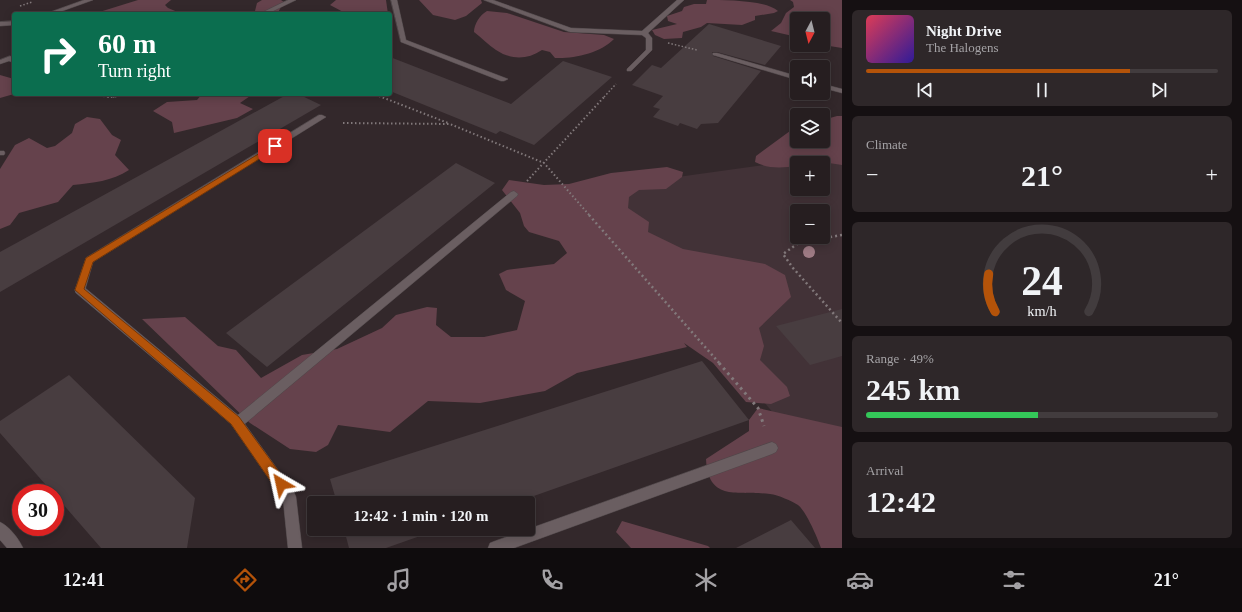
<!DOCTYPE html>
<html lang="en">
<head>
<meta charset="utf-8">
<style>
	:root { --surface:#261e20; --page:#2e2729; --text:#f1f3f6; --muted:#a4a2a5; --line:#423c3e; --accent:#b45309 }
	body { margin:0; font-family:"Times New Roman",serif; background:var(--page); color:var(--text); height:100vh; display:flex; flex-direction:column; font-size:15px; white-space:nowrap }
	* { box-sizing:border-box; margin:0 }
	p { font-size:13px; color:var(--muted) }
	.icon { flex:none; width:22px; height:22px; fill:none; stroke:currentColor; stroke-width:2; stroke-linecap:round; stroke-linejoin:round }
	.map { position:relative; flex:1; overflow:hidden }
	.sheet { display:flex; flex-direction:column; gap:10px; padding:10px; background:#151012; width:400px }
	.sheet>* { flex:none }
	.hud { position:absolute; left:12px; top:12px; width:380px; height:84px; border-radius:4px; box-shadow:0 2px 10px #0003,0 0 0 1px var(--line); background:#0b6e4f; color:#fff; overflow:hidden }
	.needle { width:26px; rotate:187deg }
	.buttons { position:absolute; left:790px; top:12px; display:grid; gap:8px }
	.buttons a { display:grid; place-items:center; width:40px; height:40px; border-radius:4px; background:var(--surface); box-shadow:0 2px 10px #0003,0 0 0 1px var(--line); font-size:20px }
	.speed { position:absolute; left:12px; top:484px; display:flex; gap:8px; font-size:20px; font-weight:700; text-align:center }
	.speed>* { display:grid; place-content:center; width:52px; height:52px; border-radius:50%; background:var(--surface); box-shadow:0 2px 10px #0003,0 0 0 1px var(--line); line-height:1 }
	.speed .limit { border:6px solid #d22; background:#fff; color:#111 }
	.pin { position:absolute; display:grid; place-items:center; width:34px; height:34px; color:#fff; margin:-17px; border-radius:8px; box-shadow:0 2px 6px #0006 }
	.me { position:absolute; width:44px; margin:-22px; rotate:324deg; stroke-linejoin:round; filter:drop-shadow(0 0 3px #0008) }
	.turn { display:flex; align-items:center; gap:14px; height:84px; padding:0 20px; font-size:18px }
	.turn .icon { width:52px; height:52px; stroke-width:2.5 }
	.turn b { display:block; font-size:28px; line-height:34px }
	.big { font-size:30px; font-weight:700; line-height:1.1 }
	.sheet .card { flex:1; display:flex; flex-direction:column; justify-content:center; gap:6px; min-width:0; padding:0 14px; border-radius:6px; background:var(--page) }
	.sheet .dial { align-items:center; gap:0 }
	.dial svg { height:104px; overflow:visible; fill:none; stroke:var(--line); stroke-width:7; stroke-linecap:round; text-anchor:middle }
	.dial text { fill:var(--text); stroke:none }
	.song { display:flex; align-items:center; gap:12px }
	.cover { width:48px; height:48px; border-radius:6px; background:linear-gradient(135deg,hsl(350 70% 55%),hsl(250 70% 35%)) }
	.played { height:4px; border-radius:2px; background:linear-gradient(90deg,var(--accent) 75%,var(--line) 75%) }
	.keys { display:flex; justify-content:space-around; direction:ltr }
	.heat { display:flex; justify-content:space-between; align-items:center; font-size:22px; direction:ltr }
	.charge { height:6px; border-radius:3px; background:linear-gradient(90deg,#34c759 49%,var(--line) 0) }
	.trip { position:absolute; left:307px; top:496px; width:228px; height:40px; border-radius:4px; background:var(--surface); box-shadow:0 2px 10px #0003,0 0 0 1px var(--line); font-weight:700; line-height:40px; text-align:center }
	.tab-bar { display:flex; height:64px; justify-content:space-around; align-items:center; background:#0f0c0d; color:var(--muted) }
	.tab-bar .icon { width:28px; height:28px }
	.tab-bar .selected { color:var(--accent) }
	.tab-bar b { font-size:18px; color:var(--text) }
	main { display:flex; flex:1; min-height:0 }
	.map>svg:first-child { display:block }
	.built { fill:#423237; fill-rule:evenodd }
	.green { fill:#65424c }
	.building { fill:#483d40 }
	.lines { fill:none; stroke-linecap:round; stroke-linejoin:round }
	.lane-casing { stroke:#4f4749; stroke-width:1 }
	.street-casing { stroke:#4f4749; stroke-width:1 }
	.path-far3 { stroke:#82797b; stroke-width:1.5; stroke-dasharray:1.5 2; stroke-linecap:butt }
	.path-far2 { stroke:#82797b; stroke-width:2; stroke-dasharray:1.5 2.5; stroke-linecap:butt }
	.path-far1 { stroke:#82797b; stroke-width:2.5; stroke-dasharray:2 3; stroke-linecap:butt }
	.path { stroke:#82797b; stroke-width:3; stroke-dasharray:2.5 4; stroke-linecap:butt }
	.lane { fill:#6a5e61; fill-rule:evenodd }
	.street { fill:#6a5e61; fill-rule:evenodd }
	.tree { fill:#9e7b84 }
	.route { fill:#b45309; stroke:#753606 }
</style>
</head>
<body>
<main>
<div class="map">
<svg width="842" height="548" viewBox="0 0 842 548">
	<rect width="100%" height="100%" fill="#33282b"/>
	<path class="built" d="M842 154V494L584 190ZM797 163H823V189H797ZM797 211H823V237H797Z"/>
	<path class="green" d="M138 0H171L165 5 168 8 180 13 179 14H93Z
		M262 0H281L284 2 277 14H250L255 11 257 3Z
		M336 0H386L388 14H347L330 5Z
		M419 0H481L482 3 466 16 455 20 433 15Z
		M707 0C726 0 765 0 778 11L774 13 755 16V20L742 25 707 23 701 27 683 32 682 38 664 39 655 35 652 30 677 24 668 21 667 16 682 11 684 7 694 4H706Z
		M790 0H842V48L823 45V19H797V37L771 31 781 23 786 13 794 7 793 2Z
		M487 11 507 13 564 32 604 35 614 39C601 53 573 59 555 58L550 52 542 50C527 60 511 60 496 50 488 45 481 37 474 32 474 24 480 15 487 11Z
		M0 75 14 79V94L0 98Z
		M202 94H253L240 103 253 109 237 118 174 133 172 122 153 111 167 102 197 100Z
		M837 116H842V165L829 163H797V166C782 168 768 169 755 162L756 156 790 131 797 129V141H823V120Z
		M87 117 100 119 112 135 121 140 115 155 129 170C112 181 93 183 73 185L58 202 19 213 10 225 0 229V169L15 145 29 138 47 148 55 146 72 133 75 124Z
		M667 167 683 172 682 177 666 189 639 190 629 197 628 208 649 222 648 232 683 249 765 264 785 275 791 297 759 328 764 346 760 360 787 387 790 396 771 404 746 402 713 363 684 343 687 347 577 373 545 391 480 403 428 401 390 432 338 425 328 445 316 452 290 449 250 423 142 319 185 317 218 346 236 350 261 378 302 355 337 349 382 328 396 315 427 307 437 308 436 325 451 337H484L517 330 525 301 506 290 499 274 507 270 554 264 567 253 559 241 529 232 524 226 520 213 502 190 509 180 544 185 569 184 611 173Z
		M758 408 842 427V548H821C818 539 806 511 798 505 792 501 778 495 770 494 739 490 708 503 706 459L749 431V420Z
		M622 521 708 546 710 548H631L616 532Z"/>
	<path class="building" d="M709 24 781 46 765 65 717 52H712L713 56 761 71 718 123 701 124 697 129 680 123 678 126 653 117 660 109 653 107 663 96 632 85 652 65 661 68Z
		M390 57 511 104 563 61 612 77 534 145 500 131 496 134 390 91Z
		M288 94H298L321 105 0 292V252Z
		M456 163 495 183 267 367 226 333Z
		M842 309V356L810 365 776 326Z
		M702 361 749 420 514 503H337L330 479Z
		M69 375 195 498 187 548H101L55 495V493H53L0 433V421Z
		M791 520 815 548H736Z
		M344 529H440L386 548H349Z"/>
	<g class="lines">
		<g class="lane-casing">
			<path id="lane" d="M84 0H93L54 14H45Z
				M288 0H296L267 14H259Z
				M391 0H397L406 40 508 79 504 81H501L401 42Z
				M484 0H493L571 28 642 31 677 0H684L648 33 652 38V50L631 71H627V69L646 50V38L642 35 570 32Z
				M14 21V25L0 26V22Z
				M713 53H717L797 76V80L713 55Z
				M10 56 14 58V63L9 61 0 64V60Z
				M823 84 842 89V93L823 88Z
				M319 115H322L326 117 93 262 85 290 84 293H76L75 290 86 258Z
				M0 151H4L5 153 4 155H0Z
				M514 191 518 194 517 196 241 427 237 428 233 427 231 423 233 419 511 192Z
				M772 442 776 444 778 448 776 452 772 454 514 548H488L490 543 495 541Z
				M0 522C9 526 19 539 23 548H7L0 540Z"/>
		</g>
		<g class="street-casing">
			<path id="street" d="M80 286 84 287 239 416 294 492 296 497 302 548H288L283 499 231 424 76 293 75 290 76 287Z"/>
		</g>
		<path class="path-far3" d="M20 6 32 2
			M668 43 697 50
			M94 94 109 97
			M375 94 381 97
			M113 97 127 94
			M604 97 616 84"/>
		<path class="path-far2" d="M103 96 111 97 119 96
			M379 96 448 123
			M343 123 450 124 544 163 590 216
			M527 181 605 96"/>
		<path class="path-far1" d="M589 215 720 364
			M842 235 800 242 783 254 793 268 842 323"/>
		<path class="path" d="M719 363 758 408 764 426"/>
		<use href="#lane" class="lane"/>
		<use href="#street" class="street"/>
	</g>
	<circle class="tree" cx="809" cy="252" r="6"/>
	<path class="route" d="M275 144 278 146 277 148 93 262 84 289 239 417 285 480 287 484 285 489 281 490 276 489 231 424 75 290 86 258Z"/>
</svg>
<div class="buttons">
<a><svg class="needle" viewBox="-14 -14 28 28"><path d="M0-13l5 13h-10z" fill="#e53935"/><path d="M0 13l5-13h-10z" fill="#a4a2a5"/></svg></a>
<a><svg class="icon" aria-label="sound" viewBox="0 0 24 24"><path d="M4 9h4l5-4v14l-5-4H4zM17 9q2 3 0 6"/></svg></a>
<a><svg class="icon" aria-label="layers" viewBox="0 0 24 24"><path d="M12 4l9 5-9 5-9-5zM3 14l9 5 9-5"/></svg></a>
<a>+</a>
<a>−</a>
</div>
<div class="speed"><div class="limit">30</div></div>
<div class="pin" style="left:275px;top:146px;background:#d93025"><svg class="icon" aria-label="arrive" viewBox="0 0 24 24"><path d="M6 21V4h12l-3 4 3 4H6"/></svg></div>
<svg class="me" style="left:281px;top:484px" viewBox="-20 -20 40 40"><path d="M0-17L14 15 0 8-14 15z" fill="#b45309" stroke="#fff" stroke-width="4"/></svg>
<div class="trip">12:42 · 1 min · 120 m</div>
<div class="hud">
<div class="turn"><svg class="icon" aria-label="right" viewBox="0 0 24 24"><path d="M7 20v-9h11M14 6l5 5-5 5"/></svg><div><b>60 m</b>Turn right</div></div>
</div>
</div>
<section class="sheet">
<div class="card">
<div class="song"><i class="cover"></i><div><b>Night Drive</b><p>The Halogens</p></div></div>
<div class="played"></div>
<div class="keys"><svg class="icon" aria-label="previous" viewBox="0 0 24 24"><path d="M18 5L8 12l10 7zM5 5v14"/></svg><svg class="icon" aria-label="pause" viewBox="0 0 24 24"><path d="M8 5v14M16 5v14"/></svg><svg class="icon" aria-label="next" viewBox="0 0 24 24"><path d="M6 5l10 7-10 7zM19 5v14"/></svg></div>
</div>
<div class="card"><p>Climate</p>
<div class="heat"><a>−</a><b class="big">21°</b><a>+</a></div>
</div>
<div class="card dial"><svg viewBox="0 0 100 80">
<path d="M14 69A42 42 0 1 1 86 69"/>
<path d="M14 69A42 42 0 0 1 9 40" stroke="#b45309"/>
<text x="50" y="56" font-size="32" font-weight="700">24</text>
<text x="50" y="72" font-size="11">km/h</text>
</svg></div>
<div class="card"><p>Range · 49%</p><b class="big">245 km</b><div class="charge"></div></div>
<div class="card"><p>Arrival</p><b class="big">12:42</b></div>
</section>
</main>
<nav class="tab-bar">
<b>12:41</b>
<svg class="icon selected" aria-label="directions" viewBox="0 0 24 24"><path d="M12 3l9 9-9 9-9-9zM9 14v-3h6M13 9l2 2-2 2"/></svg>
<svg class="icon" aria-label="music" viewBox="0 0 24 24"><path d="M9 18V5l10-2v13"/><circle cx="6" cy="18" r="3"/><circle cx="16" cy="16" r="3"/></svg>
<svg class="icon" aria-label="phone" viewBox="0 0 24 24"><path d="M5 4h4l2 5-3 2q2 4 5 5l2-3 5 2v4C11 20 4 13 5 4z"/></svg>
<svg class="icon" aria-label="climate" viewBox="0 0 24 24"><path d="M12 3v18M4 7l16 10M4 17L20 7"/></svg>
<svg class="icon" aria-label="car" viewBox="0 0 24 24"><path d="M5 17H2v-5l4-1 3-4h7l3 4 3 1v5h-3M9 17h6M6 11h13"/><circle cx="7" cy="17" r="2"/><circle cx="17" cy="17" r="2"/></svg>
<svg class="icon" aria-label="filters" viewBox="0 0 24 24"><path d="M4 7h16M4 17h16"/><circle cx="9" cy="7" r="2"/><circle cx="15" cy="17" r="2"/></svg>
<b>21°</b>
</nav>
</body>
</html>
